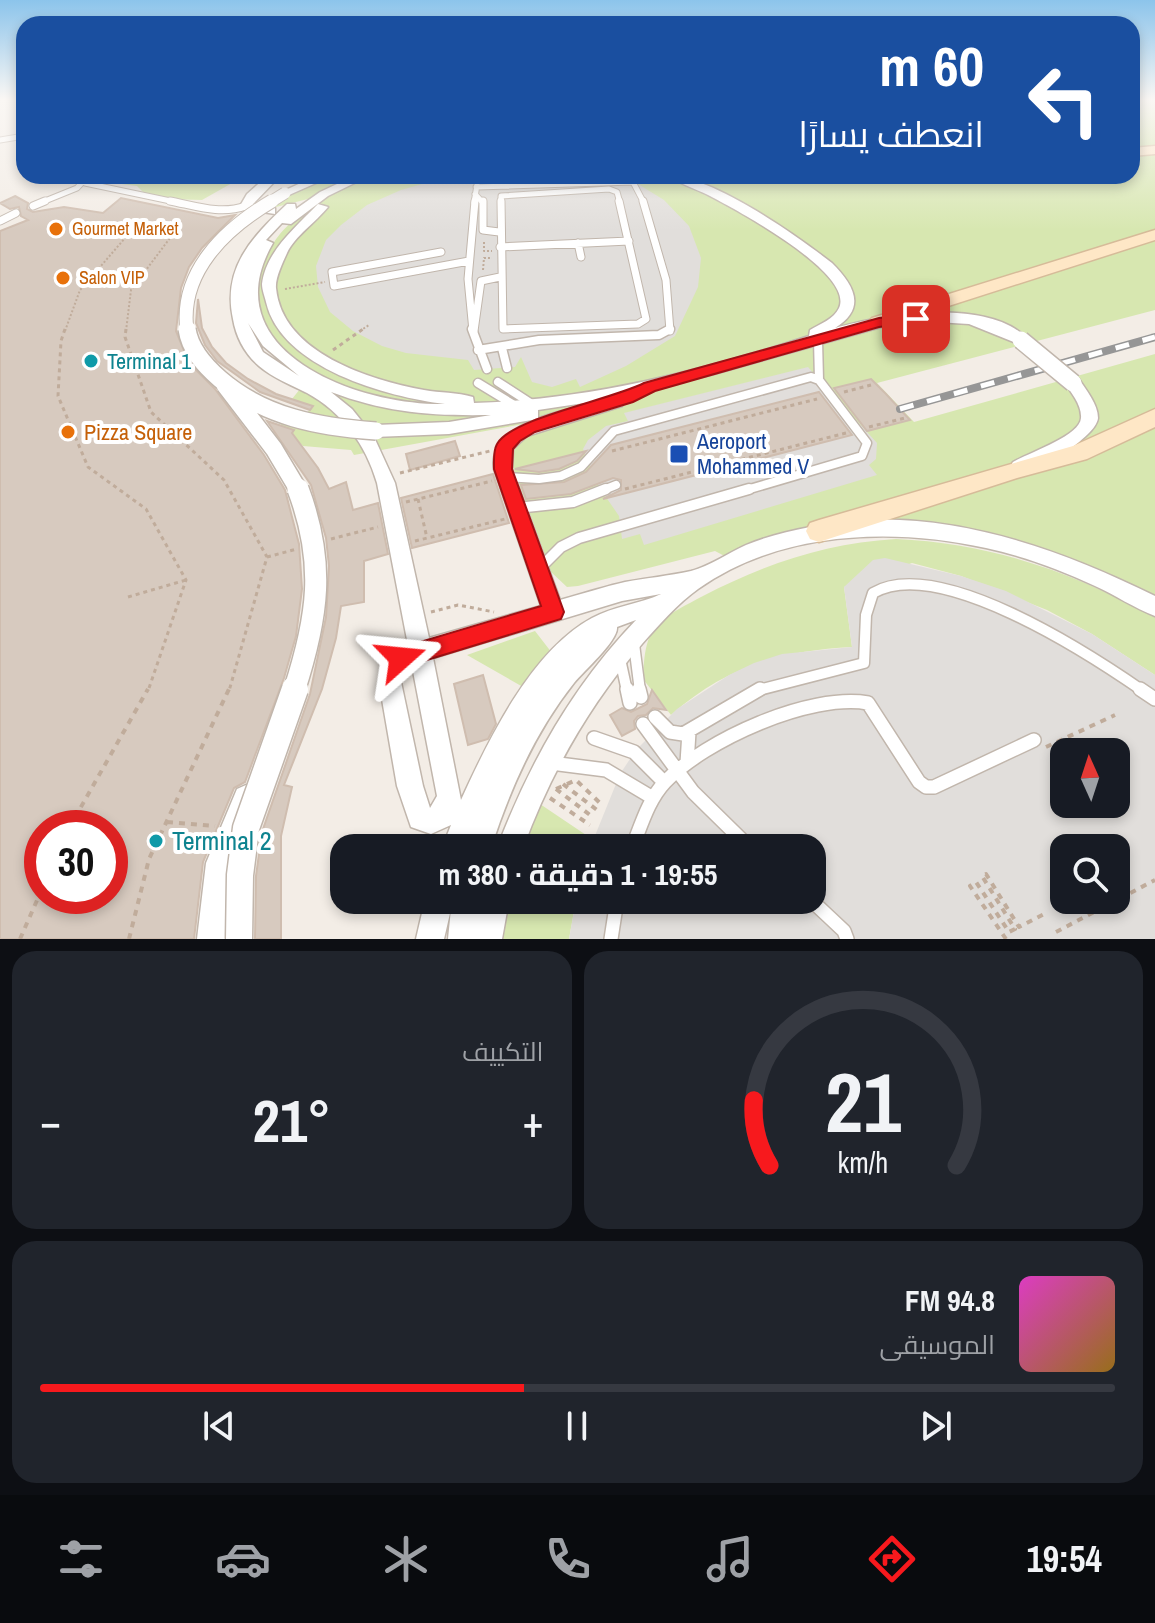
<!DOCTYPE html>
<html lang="ar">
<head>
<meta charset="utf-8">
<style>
	:root { --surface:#171b24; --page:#20242c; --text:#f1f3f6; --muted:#9ea1a6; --line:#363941; --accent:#f7191d }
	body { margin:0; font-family:"Archivo Narrow",Cairo,sans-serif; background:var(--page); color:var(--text); direction:rtl; height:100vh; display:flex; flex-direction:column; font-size:30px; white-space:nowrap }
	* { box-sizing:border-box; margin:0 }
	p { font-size:26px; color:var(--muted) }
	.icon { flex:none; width:44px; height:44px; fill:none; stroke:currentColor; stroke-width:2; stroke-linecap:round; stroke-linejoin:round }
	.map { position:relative; height:939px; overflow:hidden; direction:ltr }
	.sheet { display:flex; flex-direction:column; gap:12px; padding:12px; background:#0d0f14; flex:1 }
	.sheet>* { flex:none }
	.guide { position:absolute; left:16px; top:16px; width:1124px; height:168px; border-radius:24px; box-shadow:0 4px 12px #0003; direction:rtl; background:#1a4fa0; color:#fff; overflow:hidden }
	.needle { width:52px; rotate:357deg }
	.tools { position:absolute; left:1050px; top:738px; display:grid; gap:16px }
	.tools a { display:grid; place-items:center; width:80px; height:80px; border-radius:16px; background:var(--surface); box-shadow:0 4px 12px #0003; font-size:40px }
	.speed { position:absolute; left:24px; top:810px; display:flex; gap:16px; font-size:40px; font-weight:700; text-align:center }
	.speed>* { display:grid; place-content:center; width:104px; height:104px; border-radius:50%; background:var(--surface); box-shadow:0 4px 12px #0003; line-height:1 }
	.speed .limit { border:12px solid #d22; background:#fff; color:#111 }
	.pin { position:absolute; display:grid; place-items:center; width:68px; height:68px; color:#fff; margin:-34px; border-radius:16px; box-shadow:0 4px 12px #0006 }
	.me { position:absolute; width:88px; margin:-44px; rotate:72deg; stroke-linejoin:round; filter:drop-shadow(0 0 6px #0008) }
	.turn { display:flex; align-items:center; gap:28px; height:168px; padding:0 24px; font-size:36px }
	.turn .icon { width:104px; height:104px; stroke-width:2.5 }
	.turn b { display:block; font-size:56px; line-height:68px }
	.big { font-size:60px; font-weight:700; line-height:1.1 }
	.sheet .tile { flex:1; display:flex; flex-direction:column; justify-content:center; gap:12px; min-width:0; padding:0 28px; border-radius:24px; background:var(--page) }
	.sheet .dial { align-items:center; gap:0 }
	.dial svg { height:208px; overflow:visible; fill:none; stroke:var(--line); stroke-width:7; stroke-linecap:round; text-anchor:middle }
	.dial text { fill:var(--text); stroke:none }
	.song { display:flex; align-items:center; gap:24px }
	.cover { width:96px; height:96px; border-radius:12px; background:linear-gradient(135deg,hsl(310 70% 55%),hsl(40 70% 35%)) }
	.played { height:8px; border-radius:4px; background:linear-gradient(90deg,var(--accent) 45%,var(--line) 45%) }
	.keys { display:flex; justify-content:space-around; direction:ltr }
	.heat { display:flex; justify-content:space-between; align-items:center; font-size:44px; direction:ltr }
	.sheet .tiles { flex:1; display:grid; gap:12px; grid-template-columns:1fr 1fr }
	.tile:last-child { grid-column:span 2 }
	.trip { position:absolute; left:330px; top:834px; width:496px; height:80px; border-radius:24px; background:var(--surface); box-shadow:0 4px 12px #0003; font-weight:700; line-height:80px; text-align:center; direction:rtl }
	.tabs { display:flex; height:128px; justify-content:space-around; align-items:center; background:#090b0e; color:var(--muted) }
	.tabs .icon { width:56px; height:56px }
	.tabs .active { color:var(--accent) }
	.tabs b { font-size:36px; color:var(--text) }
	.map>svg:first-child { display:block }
	.green { fill:#d7e7b0 }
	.parking { fill:#e1dedb; fill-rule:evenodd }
	.building { fill:#d7cabf; stroke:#cfbdaf; stroke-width:2; fill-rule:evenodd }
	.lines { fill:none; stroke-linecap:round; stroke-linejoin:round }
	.service-far4-casing { stroke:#c1b6ac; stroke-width:7 }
	.service-far3-casing { stroke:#c1b6ac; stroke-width:9 }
	.service-far2-casing { stroke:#c1b6ac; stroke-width:11 }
	.service-far1-casing { stroke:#c1b6ac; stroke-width:13 }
	.service-casing { stroke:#c1b6ac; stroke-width:16 }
	.minor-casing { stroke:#c1b6ac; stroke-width:3 }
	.secondary-casing { stroke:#d6bb99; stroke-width:3 }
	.path-far2 { stroke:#c0ac9b; stroke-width:2; stroke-dasharray:2 2; stroke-linecap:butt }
	.path-far1 { stroke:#c0ac9b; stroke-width:3; stroke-dasharray:4 4; stroke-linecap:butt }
	.path { stroke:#c0ac9b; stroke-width:4; stroke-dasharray:6 6; stroke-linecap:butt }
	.service-far4 { stroke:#fff; stroke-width:5 }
	.service-far3 { stroke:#fff; stroke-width:7 }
	.service-far2 { stroke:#fff; stroke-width:8 }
	.service-far1 { stroke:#fff; stroke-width:10 }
	.service { stroke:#fff; stroke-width:13 }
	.minor { fill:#fff; fill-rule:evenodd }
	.secondary { fill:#fee7c6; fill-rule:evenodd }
	.rail-casing { stroke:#969696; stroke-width:8 }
	.rail { stroke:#fff; stroke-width:5; stroke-dasharray:14; stroke-linecap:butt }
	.minor-bridge-far4-casing { stroke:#c1b6ac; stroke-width:13; stroke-linecap:butt }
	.minor-bridge-far3-casing { stroke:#c1b6ac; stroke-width:15; stroke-linecap:butt }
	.minor-bridge-far2-casing { stroke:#c1b6ac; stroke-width:20; stroke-linecap:butt }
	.minor-bridge-far1-casing { stroke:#c1b6ac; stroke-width:24; stroke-linecap:butt }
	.minor-bridge-casing { stroke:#c1b6ac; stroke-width:29; stroke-linecap:butt }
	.minor-bridge-far4 { stroke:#fff; stroke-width:11 }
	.minor-bridge-far3 { stroke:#fff; stroke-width:13 }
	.minor-bridge-far2 { stroke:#fff; stroke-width:17 }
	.minor-bridge-far1 { stroke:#fff; stroke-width:21 }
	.minor-bridge { stroke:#fff; stroke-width:26 }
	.route { fill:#f7191d; stroke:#a11013; stroke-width:2 }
	.food-dot { fill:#e8710a; stroke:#fff; stroke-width:3 }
	.culture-dot { fill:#0f9aa8; stroke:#fff; stroke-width:3 }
	.transit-dot { fill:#1a4fb4; stroke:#fff; stroke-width:3 }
	.labels { text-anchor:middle; stroke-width:8; stroke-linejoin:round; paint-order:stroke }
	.far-food-label { font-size:18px; fill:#c56008; stroke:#fff; text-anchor:start }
	.culture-label { font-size:22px; fill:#0d838f; stroke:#fff; text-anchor:start }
	.food-label { font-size:22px; fill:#c56008; stroke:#fff; text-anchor:start }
	.transit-label { font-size:22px; fill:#164399; stroke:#fff; text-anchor:start }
	.near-culture-label { font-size:26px; fill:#0d838f; stroke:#fff; text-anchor:start }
</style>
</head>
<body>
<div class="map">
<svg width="1155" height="939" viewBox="0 0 1155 939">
	<rect width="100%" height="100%" fill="#f3ede6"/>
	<path class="green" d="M1132 100H1155V310L877 383 914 422 1155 354V606L1002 542 863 528 736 562 715 551 578 586 567 587 551 572 509 456 507 446 529 423 354 455 351 450 303 446 270 414 300 423 312 406 292 399 312 374 270 336 253 300C267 247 271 237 315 202L308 199 272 208C291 191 312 185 336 176H1132Z
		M102 176H257L241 178 202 200 165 199 147 196 137 186 106 182Z
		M896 539C990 543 1073 572 1155 617V675L1092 634 1047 610 961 576 912 563 844 587 852 647C780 651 727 666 671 715L643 679C644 663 644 640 656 626 667 614 688 604 703 596 765 564 826 543 896 539Z
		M535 631 552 653 523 687 467 655Z
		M540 804 592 839 590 848H523Z
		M509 900H576L569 939H500Z"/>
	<path class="parking" d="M475 176V185L488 184 489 178 502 176H536L562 182 571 181 578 176H625L664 200 689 226 701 258 698 287 675 336 626 366 580 387 576 379 552 387 532 382 521 357 515 367 474 370 468 360 406 353 382 346 353 331 330 312 318 287 316 266 326 240 341 225 367 205 401 190 447 177Z
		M808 367 877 443 876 459 869 465 877 475 644 545 640 534 622 539 619 516 599 487 583 449 588 440 606 426 628 421 624 413Z
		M885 558 961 576 1006 591 1092 634 1155 675V939H569L576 900H812V848H590L620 774 636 750 677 709 729 675 754 663 782 654 852 647 844 587 873 560ZM1064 752H1116V804H1064ZM1064 848H1116V900H1064Z"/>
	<path class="building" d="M15 196 28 203 27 209 33 212 64 207 103 213 121 198 218 218 235 215 202 248 189 267 181 288 176 331 189 363 215 389 264 455 285 490 299 544 302 589 296 636 284 678 245 782 234 788 203 862 194 939H0V231L28 220 21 216 19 207 10 209 0 203ZM42 828H110V896H42Z
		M198 299 202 328 212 347 226 363 248 379 276 394 313 406 310 410 260 392 217 361 205 345 196 323Z
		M871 379 886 394 910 420 867 431 834 388Z
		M819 392 852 435 603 499 621 490V480L613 478 571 494 526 499 521 485 564 482 586 472 611 445Z
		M267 421 294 430 292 433 318 468 329 489 346 482 353 510 378 503 388 554 364 561V602L341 606 336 638 322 689 284 785 292 787 281 836V939H255L256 876 262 832 310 694 326 617 329 566 326 538 311 485Z
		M455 441 460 456 410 470 406 454Z
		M586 451 577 461 559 469 539 472 515 469Z
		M493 474 509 523 412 548 401 498Z
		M483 675 496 724 488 739 468 745 454 684Z
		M652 690 666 710 653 708 646 715 638 716 634 721 635 729 622 736 610 715 622 708 631 712 647 704Z"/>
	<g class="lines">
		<g class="service-far4-casing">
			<path id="service-far4" d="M0 140 24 136
				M85 183 180 203
				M476 187 633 182 644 203
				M475 194 483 203
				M40 203 77 188 88 176
				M474 203 477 185
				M501 203V196L609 189 617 192 620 203"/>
		</g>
		<g class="service-far3-casing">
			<path id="service-far3" d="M170 201C196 206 220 215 246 206
				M483 201V230L499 232
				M501 201 503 329 638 324 646 319 619 201
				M643 201 666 280 670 331
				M33 206 45 201
				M0 221 16 213
				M578 243 581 257
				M500 247 629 241
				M441 252 332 272 334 286 469 261
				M473 331 468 279 475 201
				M474 331 481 281 500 277"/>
		</g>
		<g class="service-far2-casing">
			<path id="service-far2" d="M472 329 487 369
				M818 340 819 380
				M502 348 507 368
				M478 350 539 340 659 335 670 329
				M498 382 532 404
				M478 383 514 405
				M506 477 539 479 561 476 581 467 614 431 811 377 819 380 867 443 862 456 743 491
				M601 491 616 485"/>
		</g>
		<g class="service-far1-casing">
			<path id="service-far1" d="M517 508 573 502 606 489
				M539 569 561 547 579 538 749 489
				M634 644 640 691
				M620 659 627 691
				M755 691 864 663 866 615 873 593C938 555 1088 653 1143 691"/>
		</g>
		<g class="service-casing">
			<path id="service" d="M627 689 630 703
				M639 689 641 697
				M1140 689 1155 699
				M655 717 670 732 683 734 760 689
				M643 724 693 792 750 848
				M594 738 634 752 664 782
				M551 763 606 770 653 798
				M687 763 689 732
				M632 848C641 826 648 800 665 782 705 740 810 693 868 703L919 782 926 787H934L1034 740
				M811 900 844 931 847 939
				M611 939 617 900"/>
		</g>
		<g class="minor-casing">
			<path id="minor" d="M267 176H280L253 204 275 208V214L242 209 240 206 247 194Z
				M316 176H332L289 195 279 193Z
				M354 176H369L328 196 291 224 282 223 266 240 273 243C210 352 360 406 445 404 387 397 281 368 266 302 265 297 262 290 262 284 266 251 296 227 318 204L328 207C316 222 295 236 287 253 283 262 275 278 276 288 282 353 370 380 424 390 440 393 457 392 473 397L474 403C587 400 702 371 809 336L810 330C820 324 834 319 839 308 855 273 735 209 708 195 696 189 680 184 669 176 713 176 797 236 832 263 853 284 868 308 835 328 885 314 989 297 1029 340L1021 345 969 324 936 322 881 327 714 374 618 397 624 402 622 406 527 436 513 449 512 469 560 600C582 594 603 587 625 582 646 578 669 576 691 571 710 566 728 553 746 545 765 537 789 531 810 527 928 502 1050 544 1155 596V616C1134 608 1115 595 1095 586 1061 570 1023 556 986 548 891 527 780 531 698 589 677 604 659 625 642 644 589 705 551 772 523 848H497C530 762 572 687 636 620L617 627C619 640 584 671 574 683 535 732 510 789 491 848H442L451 825 431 834 411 827 397 786 379 682 388 654 408 645 377 483C366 445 342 412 307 393 291 385 273 378 259 366 245 354 236 337 233 319 222 268 252 237 287 204H295L296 209 320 192ZM248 323 263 346 299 376 263 352ZM331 392C387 413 431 416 491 415L449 422 376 425 368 429 352 409ZM604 400C569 411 487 420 494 469L541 606 429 638 395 483 374 437 449 434 532 420 538 418V410ZM661 594C640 604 614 606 592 618 531 651 489 739 461 800L433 658 622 601ZM412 666 437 796 430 808 423 786 401 682 405 669Z
				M1073 377 1079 379C1086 390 1098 404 1098 418 1096 439 1028 477 1013 472L1010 467 1013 462C1028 453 1080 436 1081 418 1082 405 1071 393 1065 383Z
				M246 785 255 789 259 798 234 863 225 939H197L206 863 237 789Z
				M425 900H480L479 911 481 900H509L502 939H448L451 909 444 939H416Z"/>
		</g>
		<g class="secondary-casing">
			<path id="secondary" d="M1155 146V154L1132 156V148Z
				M1155 230V240L886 326H872L869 322 872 318Z
				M1155 409V427L1087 459 1017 478 819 542 810 539 806 531 810 523 819 520 1073 446Z"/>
		</g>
		<path class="path-far2" d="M484 242V251H492
			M483 270 484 258H492
			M285 289 325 282
			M65 331 80 290 126 237
			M126 331 131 290 170 238
			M360 331 369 325"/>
		<path class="path-far1" d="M65 329 61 341 58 396 88 467 146 509 186 580 148 691
			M126 329 125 337 151 412 224 480 267 557 229 691
			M333 350 363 329
			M844 392 871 385
			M869 427 905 418
			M612 451 817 399
			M400 473 490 451
			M625 489 846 433
			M418 499 427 538
			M406 502 492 481
			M331 539 378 527
			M415 541 505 519
			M267 557 297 549
			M128 597 186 580
			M431 612 458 605 494 612"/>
		<path class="path" d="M1046 747 1115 715
			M563 784 597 810
			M556 789 576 780 600 803
			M556 789 594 818
			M550 798 590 825
			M167 822 215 826
			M69 828 148 689
			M1056 932 1155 880
			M20 939 42 889
			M129 939 149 859 229 689
			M1006 939 970 886 976 882 1009 932 1015 929 982 876 986 874 1019 927 1044 914"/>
		<use href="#service-far4" class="service-far4"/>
		<use href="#service-far3" class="service-far3"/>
		<use href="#service-far2" class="service-far2"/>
		<use href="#service-far1" class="service-far1"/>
		<use href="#service" class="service"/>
		<use href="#minor" class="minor"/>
		<use href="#secondary" class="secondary"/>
		<g class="rail-casing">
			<path id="rail" d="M900 409 1155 337"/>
		</g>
		<use href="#rail" class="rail"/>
		<g class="minor-bridge-far4-casing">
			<path id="minor-bridge-far4" d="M269 203 285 193"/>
		</g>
		<g class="minor-bridge-far3-casing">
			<path id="minor-bridge-far3" d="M187 331C179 272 225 229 272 201"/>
		</g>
		<g class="minor-bridge-far2-casing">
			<path id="minor-bridge-far2" d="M187 329C190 350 205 366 220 379 264 417 319 427 376 431
				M1021 340 1073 383
				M225 385 274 449 299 491"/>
		</g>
		<g class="minor-bridge-far1-casing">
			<path id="minor-bridge-far1" d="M294 691C318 617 326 563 298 489"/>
		</g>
		<g class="minor-bridge-casing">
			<path id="minor-bridge" d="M239 939 240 875 246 828 295 689"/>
		</g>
		<use href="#minor-bridge-far4" class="minor-bridge-far4"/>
		<use href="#minor-bridge-far3" class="minor-bridge-far3"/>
		<use href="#minor-bridge-far2" class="minor-bridge-far2"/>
		<use href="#minor-bridge-far1" class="minor-bridge-far1"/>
		<use href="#minor-bridge" class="minor-bridge"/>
	</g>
	<linearGradient id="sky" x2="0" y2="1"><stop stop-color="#8cc4eb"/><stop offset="0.43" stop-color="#faf7f4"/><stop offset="1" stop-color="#faf7f4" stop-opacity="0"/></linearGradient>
	<rect width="1155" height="231" fill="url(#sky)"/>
	<path class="route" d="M916 314 921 315V322L879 327 655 391 633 402 535 432 520 441 513 449 512 469 564 612 561 619 401 668 393 665 390 658 393 650 541 606 494 469C494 461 493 451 497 444 511 418 611 400 644 383L879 318Z"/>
	<g class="food-dot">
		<circle cx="56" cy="229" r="8"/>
		<circle cx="63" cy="278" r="8"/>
		<circle cx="68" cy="432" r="8"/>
	</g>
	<g class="culture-dot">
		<circle cx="91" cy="361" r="8"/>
		<circle cx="156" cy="841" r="8"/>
	</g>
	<rect class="transit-dot" x="669" y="444" width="20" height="20" rx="4"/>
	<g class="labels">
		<g class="far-food-label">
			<text x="72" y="235">Gourmet Market</text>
			<text x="79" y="284">Salon VIP</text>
		</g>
		<g class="culture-label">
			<text x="107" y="369">Terminal 1</text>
		</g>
		<g class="food-label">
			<text x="84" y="440">Pizza Square</text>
		</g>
		<g class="transit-label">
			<text x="697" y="449">Aeroport<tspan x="697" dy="25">Mohammed V</tspan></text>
		</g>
		<g class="near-culture-label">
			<text x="172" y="850">Terminal 2</text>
		</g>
	</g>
</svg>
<div class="tools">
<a><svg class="needle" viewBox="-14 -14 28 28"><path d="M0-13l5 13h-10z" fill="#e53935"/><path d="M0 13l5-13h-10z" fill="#9ea1a6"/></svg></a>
<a><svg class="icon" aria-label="search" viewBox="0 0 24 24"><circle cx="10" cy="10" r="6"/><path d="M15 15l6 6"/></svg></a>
</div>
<div class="speed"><div class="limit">30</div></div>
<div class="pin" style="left:916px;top:319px;background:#d93025"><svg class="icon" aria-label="arrive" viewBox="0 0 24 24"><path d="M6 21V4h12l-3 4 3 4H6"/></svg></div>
<svg class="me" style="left:401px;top:658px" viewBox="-20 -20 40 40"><path d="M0-17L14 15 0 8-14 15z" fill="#f7191d" stroke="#fff" stroke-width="4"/></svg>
<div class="trip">19:55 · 1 دقيقة · 380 m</div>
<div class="guide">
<div class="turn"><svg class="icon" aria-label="left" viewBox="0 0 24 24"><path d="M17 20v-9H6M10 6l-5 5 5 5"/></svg><div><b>60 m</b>انعطف يسارًا</div></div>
</div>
</div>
<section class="sheet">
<div class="tiles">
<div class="tile dial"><svg viewBox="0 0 100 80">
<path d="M14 69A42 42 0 1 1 86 69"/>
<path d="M14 69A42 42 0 0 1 8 44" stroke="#f7191d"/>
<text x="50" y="56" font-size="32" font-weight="700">21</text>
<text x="50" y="72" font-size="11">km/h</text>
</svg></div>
<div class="tile"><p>التكييف</p>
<div class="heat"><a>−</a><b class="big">21°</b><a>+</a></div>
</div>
<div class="tile">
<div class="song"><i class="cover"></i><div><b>94.8 FM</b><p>الموسيقى</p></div></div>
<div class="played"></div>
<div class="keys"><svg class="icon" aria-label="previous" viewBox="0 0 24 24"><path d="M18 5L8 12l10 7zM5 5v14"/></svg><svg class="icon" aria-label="pause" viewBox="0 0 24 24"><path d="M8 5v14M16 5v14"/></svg><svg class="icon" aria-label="next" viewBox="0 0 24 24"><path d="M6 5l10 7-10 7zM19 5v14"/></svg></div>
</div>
</div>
</section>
<nav class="tabs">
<b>19:54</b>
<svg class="icon active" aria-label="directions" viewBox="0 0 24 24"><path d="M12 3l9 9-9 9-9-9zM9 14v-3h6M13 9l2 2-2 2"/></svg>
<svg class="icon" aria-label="music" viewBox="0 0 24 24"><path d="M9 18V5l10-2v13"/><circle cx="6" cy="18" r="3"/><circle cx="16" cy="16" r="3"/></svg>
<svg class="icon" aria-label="phone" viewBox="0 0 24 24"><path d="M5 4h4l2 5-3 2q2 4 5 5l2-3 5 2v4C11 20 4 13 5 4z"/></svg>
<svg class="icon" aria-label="climate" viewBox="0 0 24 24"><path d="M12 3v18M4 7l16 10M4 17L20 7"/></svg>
<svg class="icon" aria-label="car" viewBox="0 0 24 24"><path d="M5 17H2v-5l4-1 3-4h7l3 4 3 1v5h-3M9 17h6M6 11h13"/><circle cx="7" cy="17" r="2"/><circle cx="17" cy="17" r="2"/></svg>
<svg class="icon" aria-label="filters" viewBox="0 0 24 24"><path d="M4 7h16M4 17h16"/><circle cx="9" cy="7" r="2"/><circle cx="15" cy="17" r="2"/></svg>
</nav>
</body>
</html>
